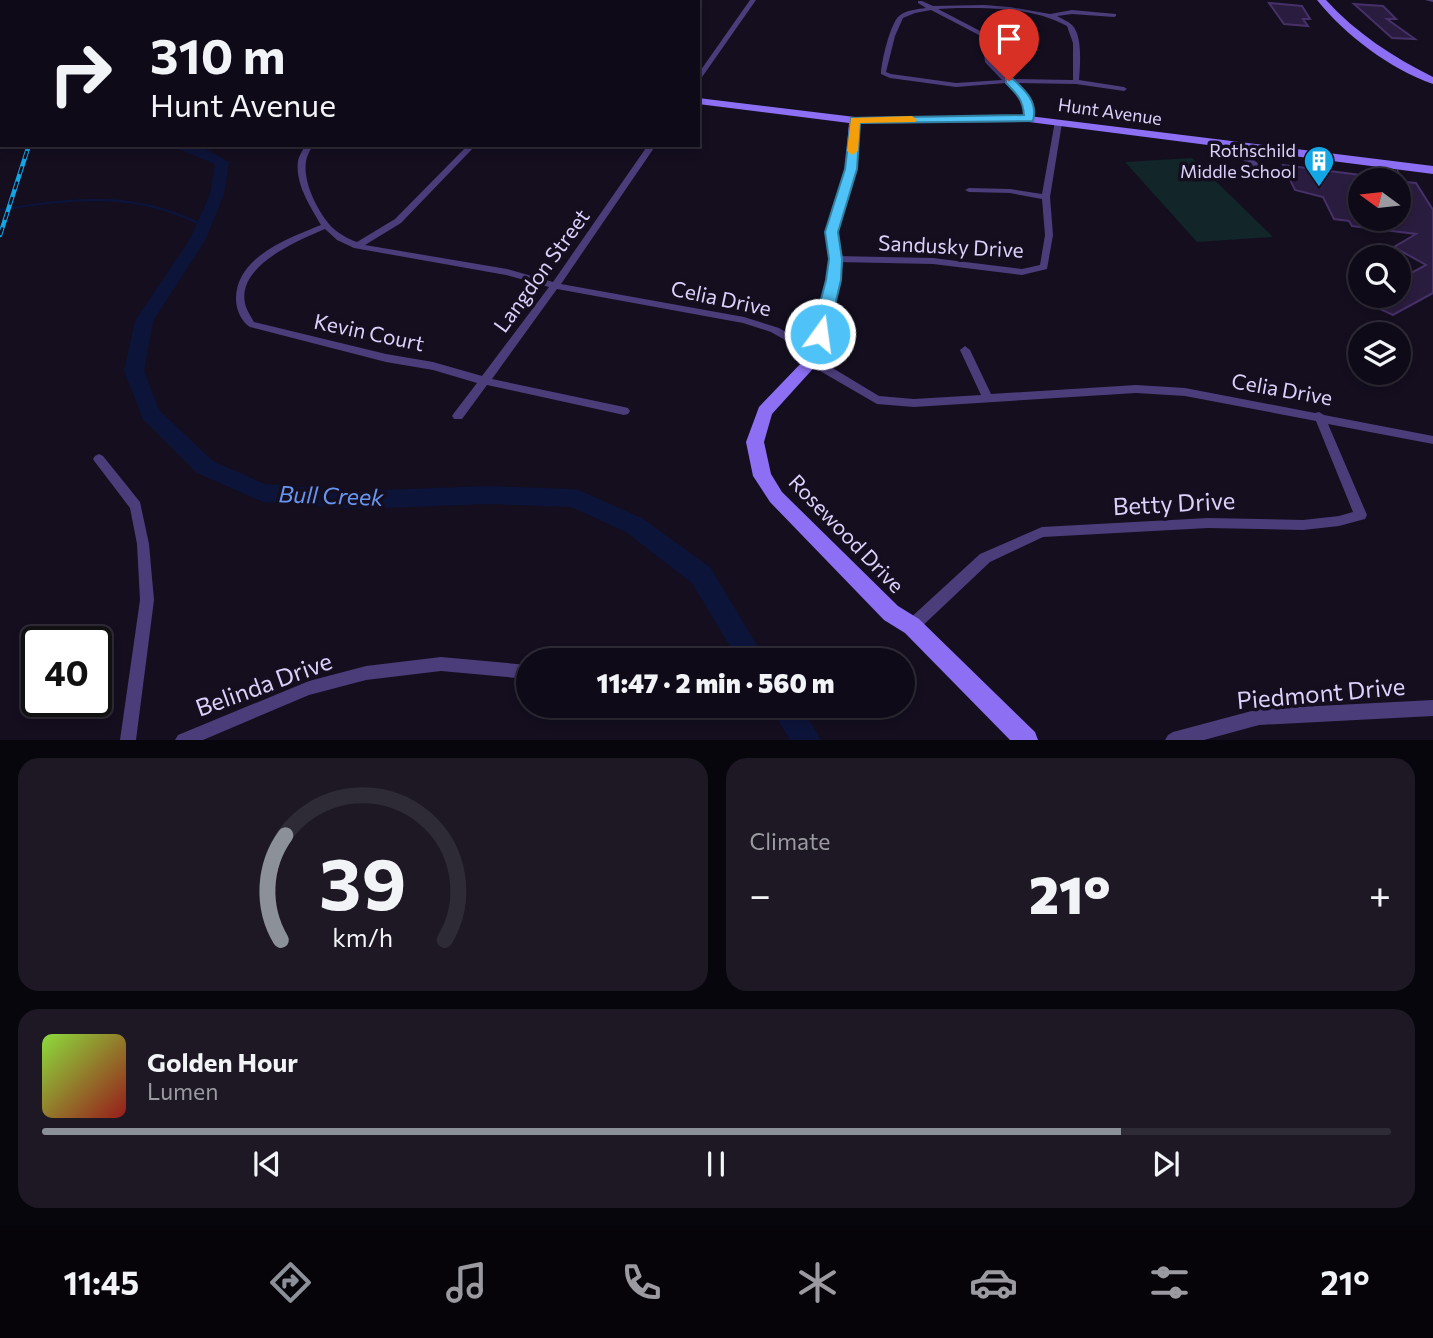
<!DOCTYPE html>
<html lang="en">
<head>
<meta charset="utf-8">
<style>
	:root { --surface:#0f0a17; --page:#1d1824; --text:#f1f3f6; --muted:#9b9aa1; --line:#2f2b36; --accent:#8c9099 }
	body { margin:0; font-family:Commissioner,sans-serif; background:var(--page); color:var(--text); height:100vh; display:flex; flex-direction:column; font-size:26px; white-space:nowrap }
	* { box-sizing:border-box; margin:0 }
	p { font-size:23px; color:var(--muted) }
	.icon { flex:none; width:38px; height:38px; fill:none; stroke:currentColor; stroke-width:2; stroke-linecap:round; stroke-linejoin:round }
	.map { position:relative; height:740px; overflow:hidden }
	.sheet { display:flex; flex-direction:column; gap:18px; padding:18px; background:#08060d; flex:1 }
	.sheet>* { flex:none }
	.guide { position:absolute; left:0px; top:0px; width:700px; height:147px; box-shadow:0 4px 10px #0003,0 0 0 2px var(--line); background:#0f0a17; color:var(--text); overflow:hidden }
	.needle { width:46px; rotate:285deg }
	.fabs { position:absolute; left:1348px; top:168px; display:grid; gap:14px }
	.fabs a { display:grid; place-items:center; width:63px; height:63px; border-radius:50%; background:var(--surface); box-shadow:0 4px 10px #0003,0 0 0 2px var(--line); font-size:35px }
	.speed { position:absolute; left:21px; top:626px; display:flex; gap:14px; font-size:35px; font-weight:700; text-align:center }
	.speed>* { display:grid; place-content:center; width:91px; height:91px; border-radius:50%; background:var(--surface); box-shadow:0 4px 10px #0003,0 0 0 2px var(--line); line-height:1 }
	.speed .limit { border:4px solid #111; border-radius:10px; background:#fff; color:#111 }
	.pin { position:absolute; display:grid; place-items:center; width:60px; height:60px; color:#fff; margin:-72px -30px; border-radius:50% 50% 50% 0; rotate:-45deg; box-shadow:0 0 7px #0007 }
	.pin .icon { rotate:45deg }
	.me { position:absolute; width:77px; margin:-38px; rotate:14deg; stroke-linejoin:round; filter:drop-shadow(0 0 5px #0008) }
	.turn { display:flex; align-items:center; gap:24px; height:147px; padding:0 35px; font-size:32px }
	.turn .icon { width:91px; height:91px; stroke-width:2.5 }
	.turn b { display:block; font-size:49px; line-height:60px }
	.big { font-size:52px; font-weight:800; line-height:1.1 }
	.sheet .widget { flex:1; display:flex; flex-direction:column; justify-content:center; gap:10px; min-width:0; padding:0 24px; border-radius:21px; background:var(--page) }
	.sheet .dial { align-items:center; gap:0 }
	.dial svg { height:182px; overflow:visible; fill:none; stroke:var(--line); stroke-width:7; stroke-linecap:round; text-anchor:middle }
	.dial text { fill:var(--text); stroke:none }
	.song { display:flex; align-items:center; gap:21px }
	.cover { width:84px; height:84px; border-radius:10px; background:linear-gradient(135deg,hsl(90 70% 55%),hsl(0 70% 35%)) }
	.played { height:7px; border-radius:4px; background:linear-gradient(90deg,var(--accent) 80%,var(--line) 80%) }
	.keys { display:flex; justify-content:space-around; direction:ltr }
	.heat { display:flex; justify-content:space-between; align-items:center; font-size:38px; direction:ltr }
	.sheet .tiles { flex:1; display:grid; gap:18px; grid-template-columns:1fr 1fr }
	.widget:last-child { grid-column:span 2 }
	.trip { position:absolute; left:516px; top:648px; width:399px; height:70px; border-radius:35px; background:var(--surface); box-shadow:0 4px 10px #0003,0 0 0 2px var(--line); font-weight:800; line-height:70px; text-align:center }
	.tabs { display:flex; height:112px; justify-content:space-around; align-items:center; background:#060409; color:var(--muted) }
	.tabs .icon { width:49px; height:49px }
	.tabs .selected { color:var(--accent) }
	.tabs b { font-size:32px; color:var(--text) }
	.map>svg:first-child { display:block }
	.green { fill:#122528 }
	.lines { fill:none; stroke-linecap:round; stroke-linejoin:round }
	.stream { stroke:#0d1439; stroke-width:2.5 }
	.river { fill:#0d1439; fill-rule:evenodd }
	.building { fill:#2a1c3e; stroke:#463068; stroke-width:2 }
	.street { fill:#4b3d7a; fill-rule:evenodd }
	.secondary { fill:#8c6ff3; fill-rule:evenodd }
	.rail-casing { stroke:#13a6e4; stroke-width:4.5 }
	.rail { stroke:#140e1f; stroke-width:2.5; stroke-dasharray:8; stroke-linecap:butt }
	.route { fill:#4fc3f7; stroke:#337fa1; stroke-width:2 }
	.slow { fill:#f59e0b }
	.labels { text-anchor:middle; stroke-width:7; stroke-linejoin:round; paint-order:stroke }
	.far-street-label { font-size:18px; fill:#ddd0fb; stroke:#140e1f }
	.far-poi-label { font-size:18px; fill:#ddd0fb; stroke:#140e1f; text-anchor:end }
	.street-label { font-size:21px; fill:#ddd0fb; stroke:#140e1f }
	.water-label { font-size:23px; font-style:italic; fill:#6796f2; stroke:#140e1f }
	.near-street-label { font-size:24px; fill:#ddd0fb; stroke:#140e1f }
</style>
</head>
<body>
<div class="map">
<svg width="1433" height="740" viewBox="0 0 1433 740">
	<rect width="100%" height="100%" fill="#140e1f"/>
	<path class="green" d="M1192 158 1273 237 1197 242 1125 162Z"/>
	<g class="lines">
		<path class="stream" d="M0 210C74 198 135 190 204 226"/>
		<path class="river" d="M315 0H327L314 2Z
			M168 145 202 147 229 162 224 194 206 239 153 321 144 371 159 410 213 461 265 484 357 491 488 486 573 489 581 491 642 518 710 567 766 660H738L692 583 626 532 571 507 488 504 357 509 263 502 197 473 143 419 124 371 135 321 190 239 210 194 215 164Z
			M769 705H800L821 740H790Z"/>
	</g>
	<path class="building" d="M1269 3 1302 6 1310 19H1303L1308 26 1284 24Z
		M1354 4 1383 6 1396 19H1387L1415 39 1392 38Z
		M1283 165 1360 175V219H1398V172L1405 182 1416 183 1433 210V293L1393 315 1362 301 1371 296H1398V280L1426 265 1394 247 1416 234 1352 226 1349 221 1334 219 1323 197 1295 190Z"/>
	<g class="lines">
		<path class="street" d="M14 0H20L19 2H13Z
			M139 0H145L144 2H138Z
			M225 0H231L230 2H224Z
			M390 0H397L395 2H388Z
			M479 0H485L483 2H477Z
			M614 0H620L618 2H612Z
			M750 0H756L700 80 698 81V74Z
			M1425 0H1433V2Z
			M918 1H922L933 6 984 5 1010 7 1050 14 1072 10 1116 14V16L1114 17 1072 14 1057 16C1062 19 1068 21 1072 25 1083 36 1080 66 1079 80L1124 87 1127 89 1124 91 1076 84 1015 83C1026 93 1029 104 1033 119L1029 121 1025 119 1020 97 1006 83 956 87 890 78 881 74C881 63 890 24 899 16 906 10 918 9 926 8L918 3ZM957 8C995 8 1034 8 1067 26L1073 43V80L1009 79 991 62 989 44 984 33 938 9ZM931 10 979 35 983 44 985 62 1002 80 956 83 891 74 886 72 895 36 903 18 915 13Z
			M0 19H2V23H0Z
			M2 30V37L0 38V31Z
			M1055 121 1062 123 1050 197 1053 235 1047 269 1022 275 933 264 836 262 831 259 836 256 933 258 1022 269 1040 265 1045 235 1042 199 1010 193 969 192 965 190 969 188 1010 189 1042 194Z
			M305 145H313C310 150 307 156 306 161 303 182 316 208 329 224 336 232 346 238 357 242L395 219 468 145H476L401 223 365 245 507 269 553 282 648 145H656L561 284 744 317 779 328 800 340 816 358 879 396 914 399 981 395 960 350 965 346 970 350 991 394 1136 385 1185 388 1315 413 1319 412 1324 415 1433 436V444L1328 424 1367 515 1365 519 1339 526 1303 530 1208 528 1043 537 990 562 917 631 912 633 907 631 905 626 907 621 980 554 1042 527 1208 518 1303 520 1339 516 1353 512 1316 421 1185 396 1136 393 914 407 877 404 808 364 792 344 771 332 743 323 557 289 492 379 624 407 628 408 630 411 628 414 624 415 487 385 462 419H454L452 416 454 413 477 383 433 370 386 362 250 327C242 323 236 309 236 300 235 257 289 238 321 225 310 206 295 184 298 161 299 156 303 150 305 145ZM325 229 337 240 354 248 506 275 549 287 482 376 433 362 386 354 254 322C251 317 248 312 246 307 233 267 297 241 325 229Z
			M1235 145H1241L1243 152 1275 176V180H1269L1237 155 1234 147Z
			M99 454 103 456 140 502 149 544 154 600 136 740H120L140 600 137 544 130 508 95 462 93 459 95 456Z
			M441 657 528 665V679L441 671 366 680 309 695 203 740H175L178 735 309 681 366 666Z
			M1433 700V716L1259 725 1204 740H1165L1168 735 1173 732 1259 709Z"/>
		<path class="secondary" d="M1317 0H1326C1356 33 1393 57 1433 77V84C1390 69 1345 35 1317 0Z
			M698 98 855 117 1029 116 1433 166V174L1029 122 860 123 857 169 837 232 843 259 841 280 820 361 772 414 764 442 771 474 782 492 898 606 919 619 1035 732 1038 740H1010L905 633 884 620 770 502 753 476 746 442 759 407 805 359 827 280 829 259 825 232 845 169 849 123 698 104Z"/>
		<g class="rail-casing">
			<path id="rail" d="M0 235 29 145"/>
		</g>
		<use href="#rail" class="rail"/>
	</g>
	<path class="route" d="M1006 79H1013C1026 91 1038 102 1033 121L860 123 857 169 838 232 842 259 841 280 828 334 825 338H815L812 334 826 280 829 259 825 232 845 169 851 118 1024 115C1023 100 1017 94 1006 83Z"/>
	<path class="slow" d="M912 116 917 120 915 122 860 123 858 151 852 155 847 151 851 118Z"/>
	<defs>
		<g id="building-pin" transform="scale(1.575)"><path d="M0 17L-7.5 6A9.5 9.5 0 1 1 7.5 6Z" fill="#13a6e4" stroke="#140e1f"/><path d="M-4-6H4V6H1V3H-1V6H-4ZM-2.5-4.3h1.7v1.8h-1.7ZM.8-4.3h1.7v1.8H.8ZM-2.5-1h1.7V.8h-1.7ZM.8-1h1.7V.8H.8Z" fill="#fff"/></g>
	</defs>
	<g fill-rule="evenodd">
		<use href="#building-pin" x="1319" y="161"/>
	</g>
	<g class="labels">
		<g class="far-street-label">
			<text transform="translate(1110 112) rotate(8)" y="6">Hunt Avenue</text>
		</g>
		<g class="far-poi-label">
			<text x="1296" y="157">Rothschild<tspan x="1296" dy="21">Middle School</tspan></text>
		</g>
		<g class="street-label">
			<text transform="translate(951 247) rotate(3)" y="7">Sandusky Drive</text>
			<text transform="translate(542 271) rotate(-54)" y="7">Langdon Street</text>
			<text transform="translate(721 299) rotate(12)" y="7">Celia Drive</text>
			<text transform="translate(369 333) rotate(12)" y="7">Kevin Court</text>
			<text transform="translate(1282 390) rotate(10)" y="7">Celia Drive</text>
			<text transform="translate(846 534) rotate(46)" y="7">Rosewood Drive</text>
		</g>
		<g class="water-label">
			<text transform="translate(331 496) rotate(2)" y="8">Bull Creek</text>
		</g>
		<g class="near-street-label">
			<text transform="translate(1174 504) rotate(-3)" y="8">Betty Drive</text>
			<text transform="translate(264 685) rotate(-20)" y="8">Belinda Drive</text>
			<text transform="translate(1321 694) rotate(-5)" y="8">Piedmont Drive</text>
		</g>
	</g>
</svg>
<div class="fabs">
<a><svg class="needle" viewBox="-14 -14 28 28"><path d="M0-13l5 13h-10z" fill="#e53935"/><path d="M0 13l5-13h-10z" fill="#9b9aa1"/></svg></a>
<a><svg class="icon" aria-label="search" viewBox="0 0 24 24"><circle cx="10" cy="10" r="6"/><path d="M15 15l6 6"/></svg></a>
<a><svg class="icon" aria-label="layers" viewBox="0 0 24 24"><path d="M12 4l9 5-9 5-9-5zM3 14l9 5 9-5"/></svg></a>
</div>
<div class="speed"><div class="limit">40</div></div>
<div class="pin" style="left:1009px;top:81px;background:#d93025"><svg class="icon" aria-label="arrive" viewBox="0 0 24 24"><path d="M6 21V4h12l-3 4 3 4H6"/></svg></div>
<svg class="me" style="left:820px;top:334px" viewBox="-20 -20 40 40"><circle r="17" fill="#4fc3f7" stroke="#fff" stroke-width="3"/><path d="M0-11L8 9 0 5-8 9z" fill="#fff"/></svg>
<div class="trip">11:47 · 2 min · 560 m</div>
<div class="guide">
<div class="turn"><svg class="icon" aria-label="right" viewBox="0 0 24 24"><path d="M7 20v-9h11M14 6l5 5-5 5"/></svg><div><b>310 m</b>Hunt Avenue</div></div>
</div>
</div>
<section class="sheet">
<div class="tiles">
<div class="widget dial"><svg viewBox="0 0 100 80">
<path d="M14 69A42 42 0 1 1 86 69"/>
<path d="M14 69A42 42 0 0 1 16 23" stroke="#8c9099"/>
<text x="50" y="56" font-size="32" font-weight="700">39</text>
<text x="50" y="72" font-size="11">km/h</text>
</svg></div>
<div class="widget"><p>Climate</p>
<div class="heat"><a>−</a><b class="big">21°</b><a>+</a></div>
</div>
<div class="widget">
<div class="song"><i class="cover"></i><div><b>Golden Hour</b><p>Lumen</p></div></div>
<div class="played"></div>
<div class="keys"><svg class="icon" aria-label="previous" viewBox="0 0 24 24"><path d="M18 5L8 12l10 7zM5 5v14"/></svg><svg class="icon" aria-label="pause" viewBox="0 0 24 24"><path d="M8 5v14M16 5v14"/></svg><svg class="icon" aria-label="next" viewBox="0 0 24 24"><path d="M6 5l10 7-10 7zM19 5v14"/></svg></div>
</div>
</div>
</section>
<nav class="tabs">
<b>11:45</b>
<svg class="icon selected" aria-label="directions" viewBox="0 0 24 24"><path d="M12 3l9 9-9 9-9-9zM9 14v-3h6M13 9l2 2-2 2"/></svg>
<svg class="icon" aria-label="music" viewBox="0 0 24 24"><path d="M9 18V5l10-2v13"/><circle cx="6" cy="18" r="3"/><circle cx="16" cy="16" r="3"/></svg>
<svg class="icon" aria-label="phone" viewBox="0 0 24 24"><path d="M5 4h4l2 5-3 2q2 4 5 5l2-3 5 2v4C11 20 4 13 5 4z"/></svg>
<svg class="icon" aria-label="climate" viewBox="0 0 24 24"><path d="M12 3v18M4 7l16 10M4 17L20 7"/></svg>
<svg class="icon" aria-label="car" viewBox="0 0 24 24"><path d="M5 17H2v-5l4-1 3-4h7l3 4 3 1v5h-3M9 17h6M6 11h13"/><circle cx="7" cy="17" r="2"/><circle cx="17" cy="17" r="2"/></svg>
<svg class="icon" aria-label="filters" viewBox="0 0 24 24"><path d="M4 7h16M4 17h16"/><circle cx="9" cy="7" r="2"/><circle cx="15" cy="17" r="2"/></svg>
<b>21°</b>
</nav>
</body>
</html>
